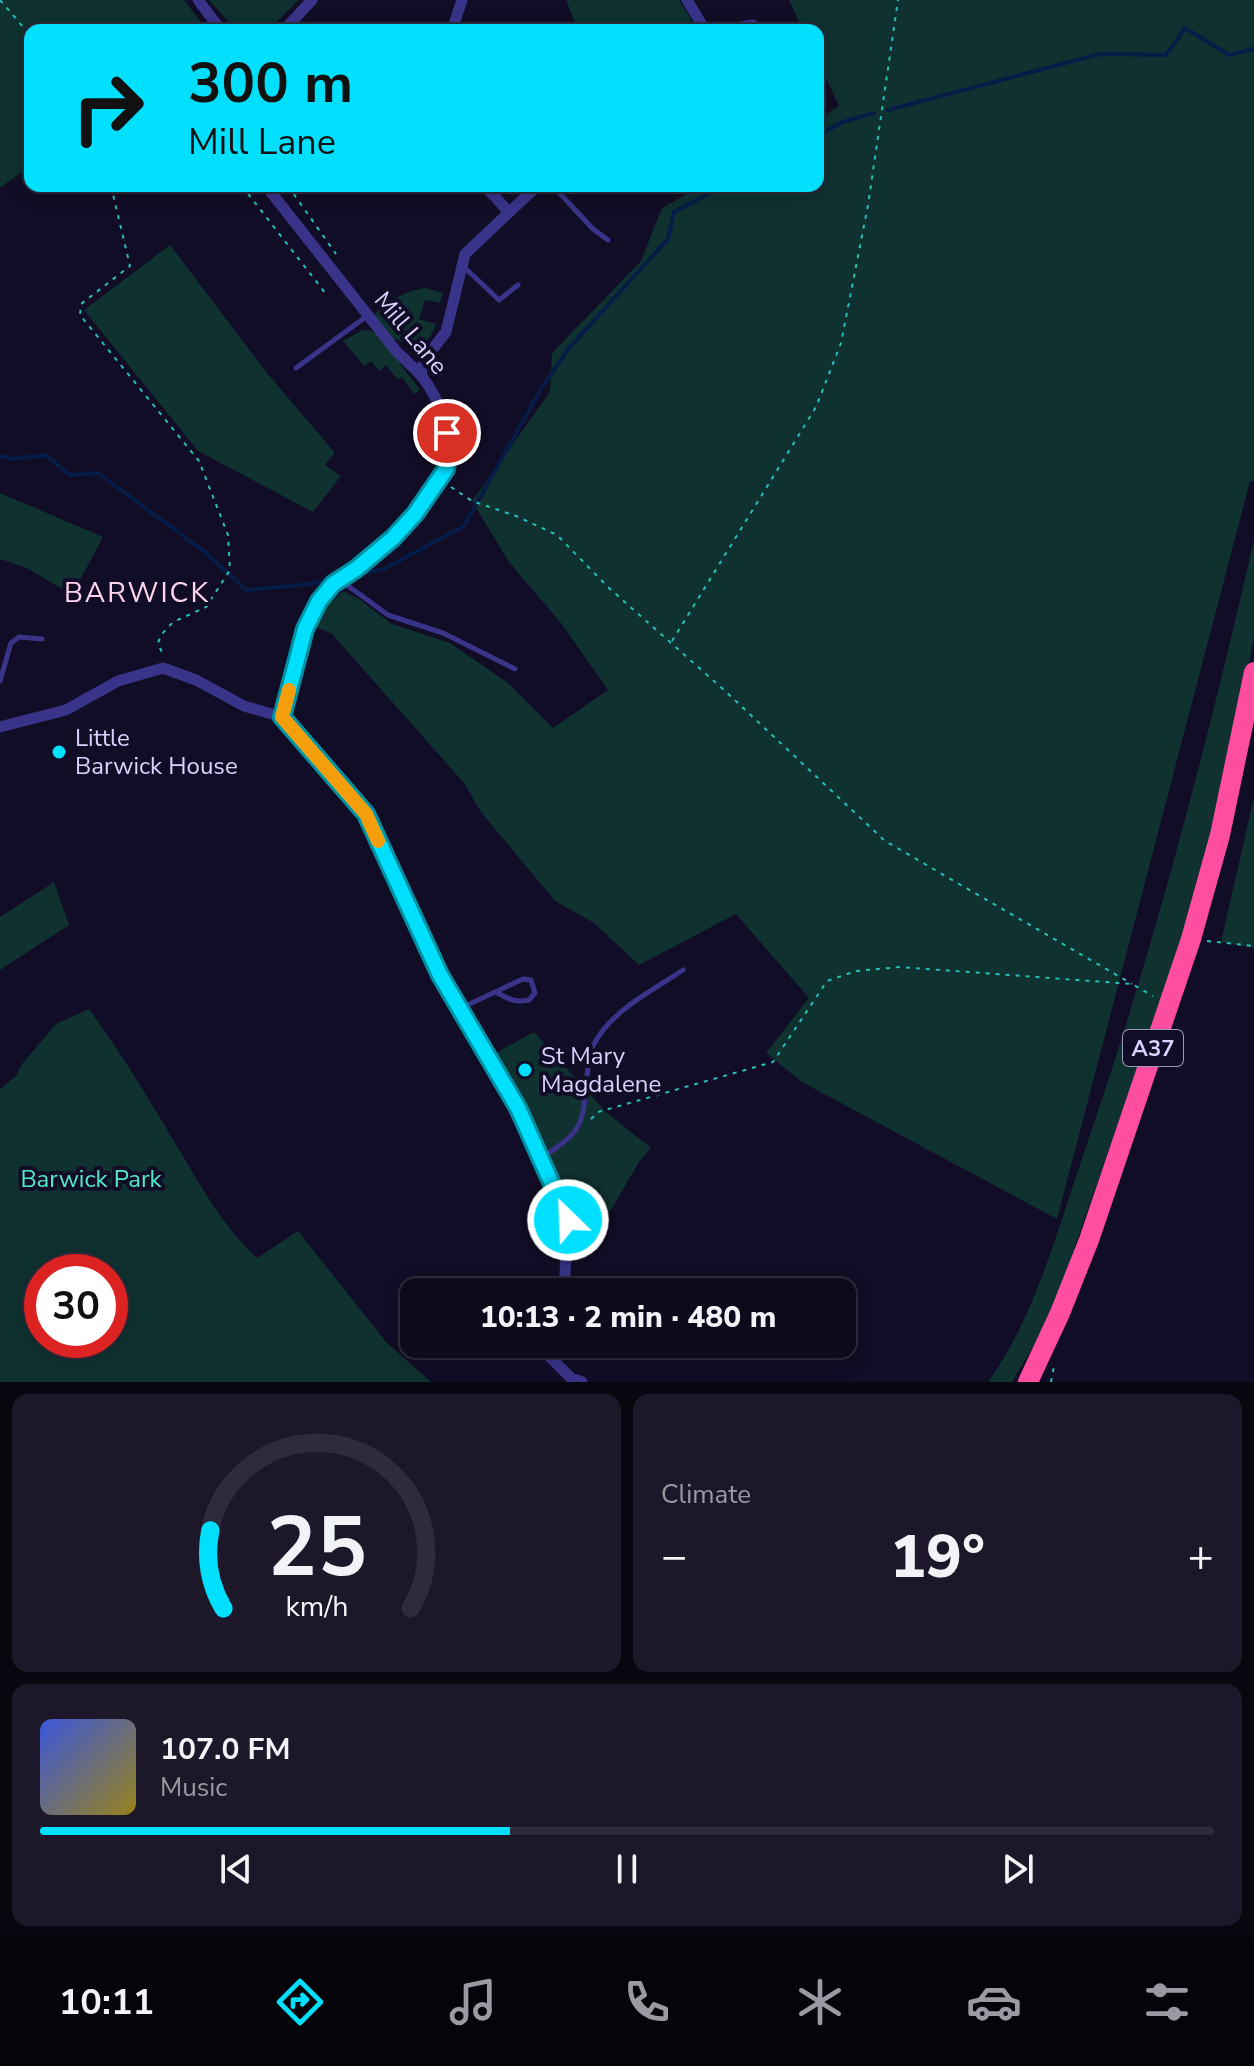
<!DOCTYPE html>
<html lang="en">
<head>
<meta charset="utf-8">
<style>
	:root { --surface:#0e0a1c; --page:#1c1829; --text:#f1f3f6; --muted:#9b9aa3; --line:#2e2b3b; --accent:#00e0fd }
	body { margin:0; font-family:"Nunito Sans",sans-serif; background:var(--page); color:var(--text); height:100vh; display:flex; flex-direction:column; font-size:30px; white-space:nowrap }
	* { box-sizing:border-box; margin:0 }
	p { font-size:26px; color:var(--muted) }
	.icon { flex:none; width:44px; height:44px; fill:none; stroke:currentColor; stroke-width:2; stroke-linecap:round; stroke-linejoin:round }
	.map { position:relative; height:1382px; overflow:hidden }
	.sheet { display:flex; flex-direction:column; gap:12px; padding:12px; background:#08060f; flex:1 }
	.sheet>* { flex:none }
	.hud { position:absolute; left:24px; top:24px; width:800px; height:168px; border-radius:16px; box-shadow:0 4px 20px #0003,0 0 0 2px var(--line); background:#00e0fd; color:#111; overflow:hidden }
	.speed { position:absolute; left:24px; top:1254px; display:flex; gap:16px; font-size:40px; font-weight:700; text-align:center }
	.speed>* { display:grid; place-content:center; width:104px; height:104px; border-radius:50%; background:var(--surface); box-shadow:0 4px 20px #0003,0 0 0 2px var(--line); line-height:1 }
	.speed .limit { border:12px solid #d22; background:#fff; color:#111 }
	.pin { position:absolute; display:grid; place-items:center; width:68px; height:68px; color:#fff; margin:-34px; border:4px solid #fff; border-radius:50%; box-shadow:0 2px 8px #0007 }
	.me { position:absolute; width:88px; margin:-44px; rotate:336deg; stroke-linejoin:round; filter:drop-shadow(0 0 6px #0008) }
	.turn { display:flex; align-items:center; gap:28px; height:168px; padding:0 32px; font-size:36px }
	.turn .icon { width:104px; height:104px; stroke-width:2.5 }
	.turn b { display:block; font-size:56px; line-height:68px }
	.big { font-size:60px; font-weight:800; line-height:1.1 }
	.sheet .card { flex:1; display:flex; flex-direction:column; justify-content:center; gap:12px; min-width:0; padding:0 28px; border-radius:16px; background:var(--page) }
	.sheet .dial { align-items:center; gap:0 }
	.dial svg { height:208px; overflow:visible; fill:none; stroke:var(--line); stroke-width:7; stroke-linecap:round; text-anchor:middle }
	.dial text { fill:var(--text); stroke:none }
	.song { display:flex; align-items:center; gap:24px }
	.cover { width:96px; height:96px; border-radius:12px; background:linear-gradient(135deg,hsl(230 70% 55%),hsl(50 70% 35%)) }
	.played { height:8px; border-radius:4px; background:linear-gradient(90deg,var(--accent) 40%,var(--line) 40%) }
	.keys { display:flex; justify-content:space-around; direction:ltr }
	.heat { display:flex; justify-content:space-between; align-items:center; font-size:44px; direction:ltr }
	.sheet .tiles { flex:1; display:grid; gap:12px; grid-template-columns:1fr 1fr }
	.card:last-child { grid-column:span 2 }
	.trip { position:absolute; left:400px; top:1278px; width:456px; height:80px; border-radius:16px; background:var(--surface); box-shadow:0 4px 20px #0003,0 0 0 2px var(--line); font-weight:800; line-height:80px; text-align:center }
	.tabs { display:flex; height:128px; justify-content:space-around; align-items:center; background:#06040b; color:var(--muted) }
	.tabs .icon { width:56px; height:56px }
	.tabs .current { color:var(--accent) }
	.tabs b { font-size:36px; color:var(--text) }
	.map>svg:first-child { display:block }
	.green { fill:#0f3130; fill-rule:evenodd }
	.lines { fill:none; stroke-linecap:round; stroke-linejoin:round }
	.stream { stroke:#061c46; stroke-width:4 }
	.path { stroke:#25c0b9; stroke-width:2; stroke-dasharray:4 6; stroke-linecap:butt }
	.lane { stroke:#393489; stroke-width:5 }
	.street { stroke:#393489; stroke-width:11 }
	.highway { stroke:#ff4d9f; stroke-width:20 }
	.route-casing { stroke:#0092a4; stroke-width:20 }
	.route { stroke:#00e0fd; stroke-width:14 }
	.slow { stroke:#f59e0b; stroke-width:14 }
	.poi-dot { fill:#00e0fd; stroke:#120d26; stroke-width:3 }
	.labels { text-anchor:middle; stroke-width:8; stroke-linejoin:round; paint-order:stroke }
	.shield { fill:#120d26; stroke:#9d97be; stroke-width:2 }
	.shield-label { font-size:22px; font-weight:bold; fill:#d8d2ff }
	.street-label { font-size:24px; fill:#d8d2ff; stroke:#120d26 }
	.poi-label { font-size:24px; fill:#d8d2ff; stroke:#120d26; text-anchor:start }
	.park-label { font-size:24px; fill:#54e9c6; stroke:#120d26 }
	.quarter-label { font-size:28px; letter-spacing:2px; fill:#ffd4ef; stroke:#120d26 }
</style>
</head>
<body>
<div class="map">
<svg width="1254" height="1382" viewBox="0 0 1254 1382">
	<rect width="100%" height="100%" fill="#120d26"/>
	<path class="green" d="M0 0H184L207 30H30V166L0 188Z
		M209 0H299L268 30H236Z
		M566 0H679L691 19 694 30H578Z
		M789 0H1254V481H1250L1057 1219 802 1082 766 1053 809 998 736 914 639 965 594 923 555 901 481 812 464 783 332 634 314 626 324 608 343 591 359 599 392 624 450 643 508 683 553 728 608 690 561 623 509 562 472 501 550 392 552 353 641 261 662 208 701 186H818V119L839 106 818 61V30H803Z
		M170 245 267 373 335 453 325 465 341 476 313 512 198 451 84 310Z
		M425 288 443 293 440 303 425 300 419 319 436 324C432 337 425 344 413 348L396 339 392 341 373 316C390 301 403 291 425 288Z
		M363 330 372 331 380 337 420 390 414 394 402 377 398 380 386 365 379 371 371 361 364 366 343 341Z
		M0 493 103 537 72 595 27 568 0 559Z
		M1254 540V636L1233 753 1187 926 1058 1295 1033 1347 1012 1382H988C1035 1316 1056 1235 1082 1159 1152 956 1206 749 1254 540Z
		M1254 797V948L1221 942Z
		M54 882 69 925 0 970V917Z
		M89 1009C119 1050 146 1094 172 1138 197 1179 221 1225 257 1258L298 1231 386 1342 431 1382H0V1089L17 1075 22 1064 56 1024ZM42 1272H110V1340H42Z
		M534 1032 607 1113 651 1148 639 1162 591 1244 574 1222 556 1174 517 1095 494 1054Z"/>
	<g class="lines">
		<path class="stream" d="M888 110 1100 54 1166 55 1185 28 1229 55 1254 49
			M818 135 843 122 874 113
			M0 456 14 459 45 455 70 475 98 473 205 552 246 590 302 585 334 579
			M351 576 384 569 464 526 542 387 569 348 668 239 674 212 723 186"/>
		<path class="path" d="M0 0 30 35
			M111 186 130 266 81 304 80 315 199 461 228 535 230 570 206 607 173 622 161 635 158 643 163 655
			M242 186 326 294
			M288 186 336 254
			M451 487 472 501 516 516 557 535 609 588 724 690 885 841 1132 984
			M672 641 816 407 841 343 868 205 898 0
			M1207 941 1254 946
			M591 1119 598 1112 773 1062 827 981 856 971 900 967 1132 984 1153 996
			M1051 1382 1054 1366"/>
		<path class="lane" d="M553 186 593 229 608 240
			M670 186 671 188
			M463 266 499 300 518 285
			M296 368 367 316
			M340 580 388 615 443 633 515 669
			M0 681 11 643 19 637 42 639
			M461 1008 523 979 531 980 535 993 529 1000C515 1003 508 999 496 992
			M541 1158C584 1131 583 1124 587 1076 588 1066 589 1056 593 1046 610 1011 652 991 683 970"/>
		<path class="street" d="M198 0 221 30
			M687 0 705 30H726L753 25
			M284 30 312 0
			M452 30 462 0
			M266 186 397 352C405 360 415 368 423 378 439 398 456 444 445 470 443 475 438 480 435 485 418 511 399 533 375 553 356 568 332 581 319 600 299 630 291 682 282 717
			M485 186 509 212
			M421 376 423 365 428 355 446 332 465 254 537 186
			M282 717 366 814 440 975 518 1108 568 1220 564 1292
			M0 727 66 710 118 681 163 668 196 680 244 706 282 717
			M551 1344 548 1355 571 1378 582 1382"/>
		<path class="highway" d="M1028 1382 1060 1313 1089 1240 1191 939 1220 835 1254 672"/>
	</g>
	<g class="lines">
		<g class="route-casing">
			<path id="route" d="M447 433 449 450 446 469 415 514 393 538 356 569 333 584 319 601 305 629 282 717 366 814 440 975 518 1108 568 1220"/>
		</g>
		<use href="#route" class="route"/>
		<path class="slow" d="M289 690 282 717 366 814 378 841"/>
	</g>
	<g class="poi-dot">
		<circle cx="59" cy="752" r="8"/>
		<circle cx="525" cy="1070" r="8"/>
	</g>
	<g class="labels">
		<rect class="shield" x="1123" y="1030" width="60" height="36" rx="6"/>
		<g class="shield-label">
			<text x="1153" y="1056">A37</text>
		</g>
		<g class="street-label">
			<text transform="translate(411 333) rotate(50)" y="8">Mill Lane</text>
		</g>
		<g class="poi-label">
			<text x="75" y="746">Little<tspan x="75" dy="28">Barwick House</tspan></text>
			<text x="541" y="1064">St Mary<tspan x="541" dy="28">Magdalene</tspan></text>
		</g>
		<g class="park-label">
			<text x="91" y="1187">Barwick Park</text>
		</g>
		<g class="quarter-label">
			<text x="137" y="602">BARWICK</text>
		</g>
	</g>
</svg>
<div class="speed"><div class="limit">30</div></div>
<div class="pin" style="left:447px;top:433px;background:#d93025"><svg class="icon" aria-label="arrive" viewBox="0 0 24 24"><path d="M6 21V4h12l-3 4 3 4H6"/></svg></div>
<svg class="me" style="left:568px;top:1220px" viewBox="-20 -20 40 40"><circle r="17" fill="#00e0fd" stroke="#fff" stroke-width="3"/><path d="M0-11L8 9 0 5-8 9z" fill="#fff"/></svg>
<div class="trip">10:13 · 2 min · 480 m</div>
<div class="hud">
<div class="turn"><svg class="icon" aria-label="right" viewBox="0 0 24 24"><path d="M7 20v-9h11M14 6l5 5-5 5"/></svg><div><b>300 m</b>Mill Lane</div></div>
</div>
</div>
<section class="sheet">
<div class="tiles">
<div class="card dial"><svg viewBox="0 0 100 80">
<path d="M14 69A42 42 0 1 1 86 69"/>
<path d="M14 69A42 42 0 0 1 9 39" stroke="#00e0fd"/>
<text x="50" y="56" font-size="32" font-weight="700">25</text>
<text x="50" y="72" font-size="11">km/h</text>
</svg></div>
<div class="card"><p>Climate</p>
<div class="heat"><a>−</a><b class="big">19°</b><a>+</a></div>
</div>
<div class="card">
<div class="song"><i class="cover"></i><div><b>107.0 FM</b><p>Music</p></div></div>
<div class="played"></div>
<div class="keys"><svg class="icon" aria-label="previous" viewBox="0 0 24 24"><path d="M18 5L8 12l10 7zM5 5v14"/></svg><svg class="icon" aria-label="pause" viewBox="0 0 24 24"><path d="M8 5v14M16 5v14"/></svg><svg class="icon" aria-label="next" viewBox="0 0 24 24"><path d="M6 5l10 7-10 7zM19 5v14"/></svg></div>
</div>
</div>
</section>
<nav class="tabs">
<b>10:11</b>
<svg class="icon current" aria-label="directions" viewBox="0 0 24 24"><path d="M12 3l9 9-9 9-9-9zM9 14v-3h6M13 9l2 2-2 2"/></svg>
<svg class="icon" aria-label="music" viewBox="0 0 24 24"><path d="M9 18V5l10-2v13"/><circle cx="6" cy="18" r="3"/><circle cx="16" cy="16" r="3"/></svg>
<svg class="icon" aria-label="phone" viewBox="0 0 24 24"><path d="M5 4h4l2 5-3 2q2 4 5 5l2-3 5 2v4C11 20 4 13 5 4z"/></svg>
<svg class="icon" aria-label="climate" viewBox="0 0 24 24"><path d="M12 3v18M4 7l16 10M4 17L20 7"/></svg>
<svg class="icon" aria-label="car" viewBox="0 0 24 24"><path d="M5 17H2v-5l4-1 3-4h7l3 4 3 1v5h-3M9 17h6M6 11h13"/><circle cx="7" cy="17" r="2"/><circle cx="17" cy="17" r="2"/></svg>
<svg class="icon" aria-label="filters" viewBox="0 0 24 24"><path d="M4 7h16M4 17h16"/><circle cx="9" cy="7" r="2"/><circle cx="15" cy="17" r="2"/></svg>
</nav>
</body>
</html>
